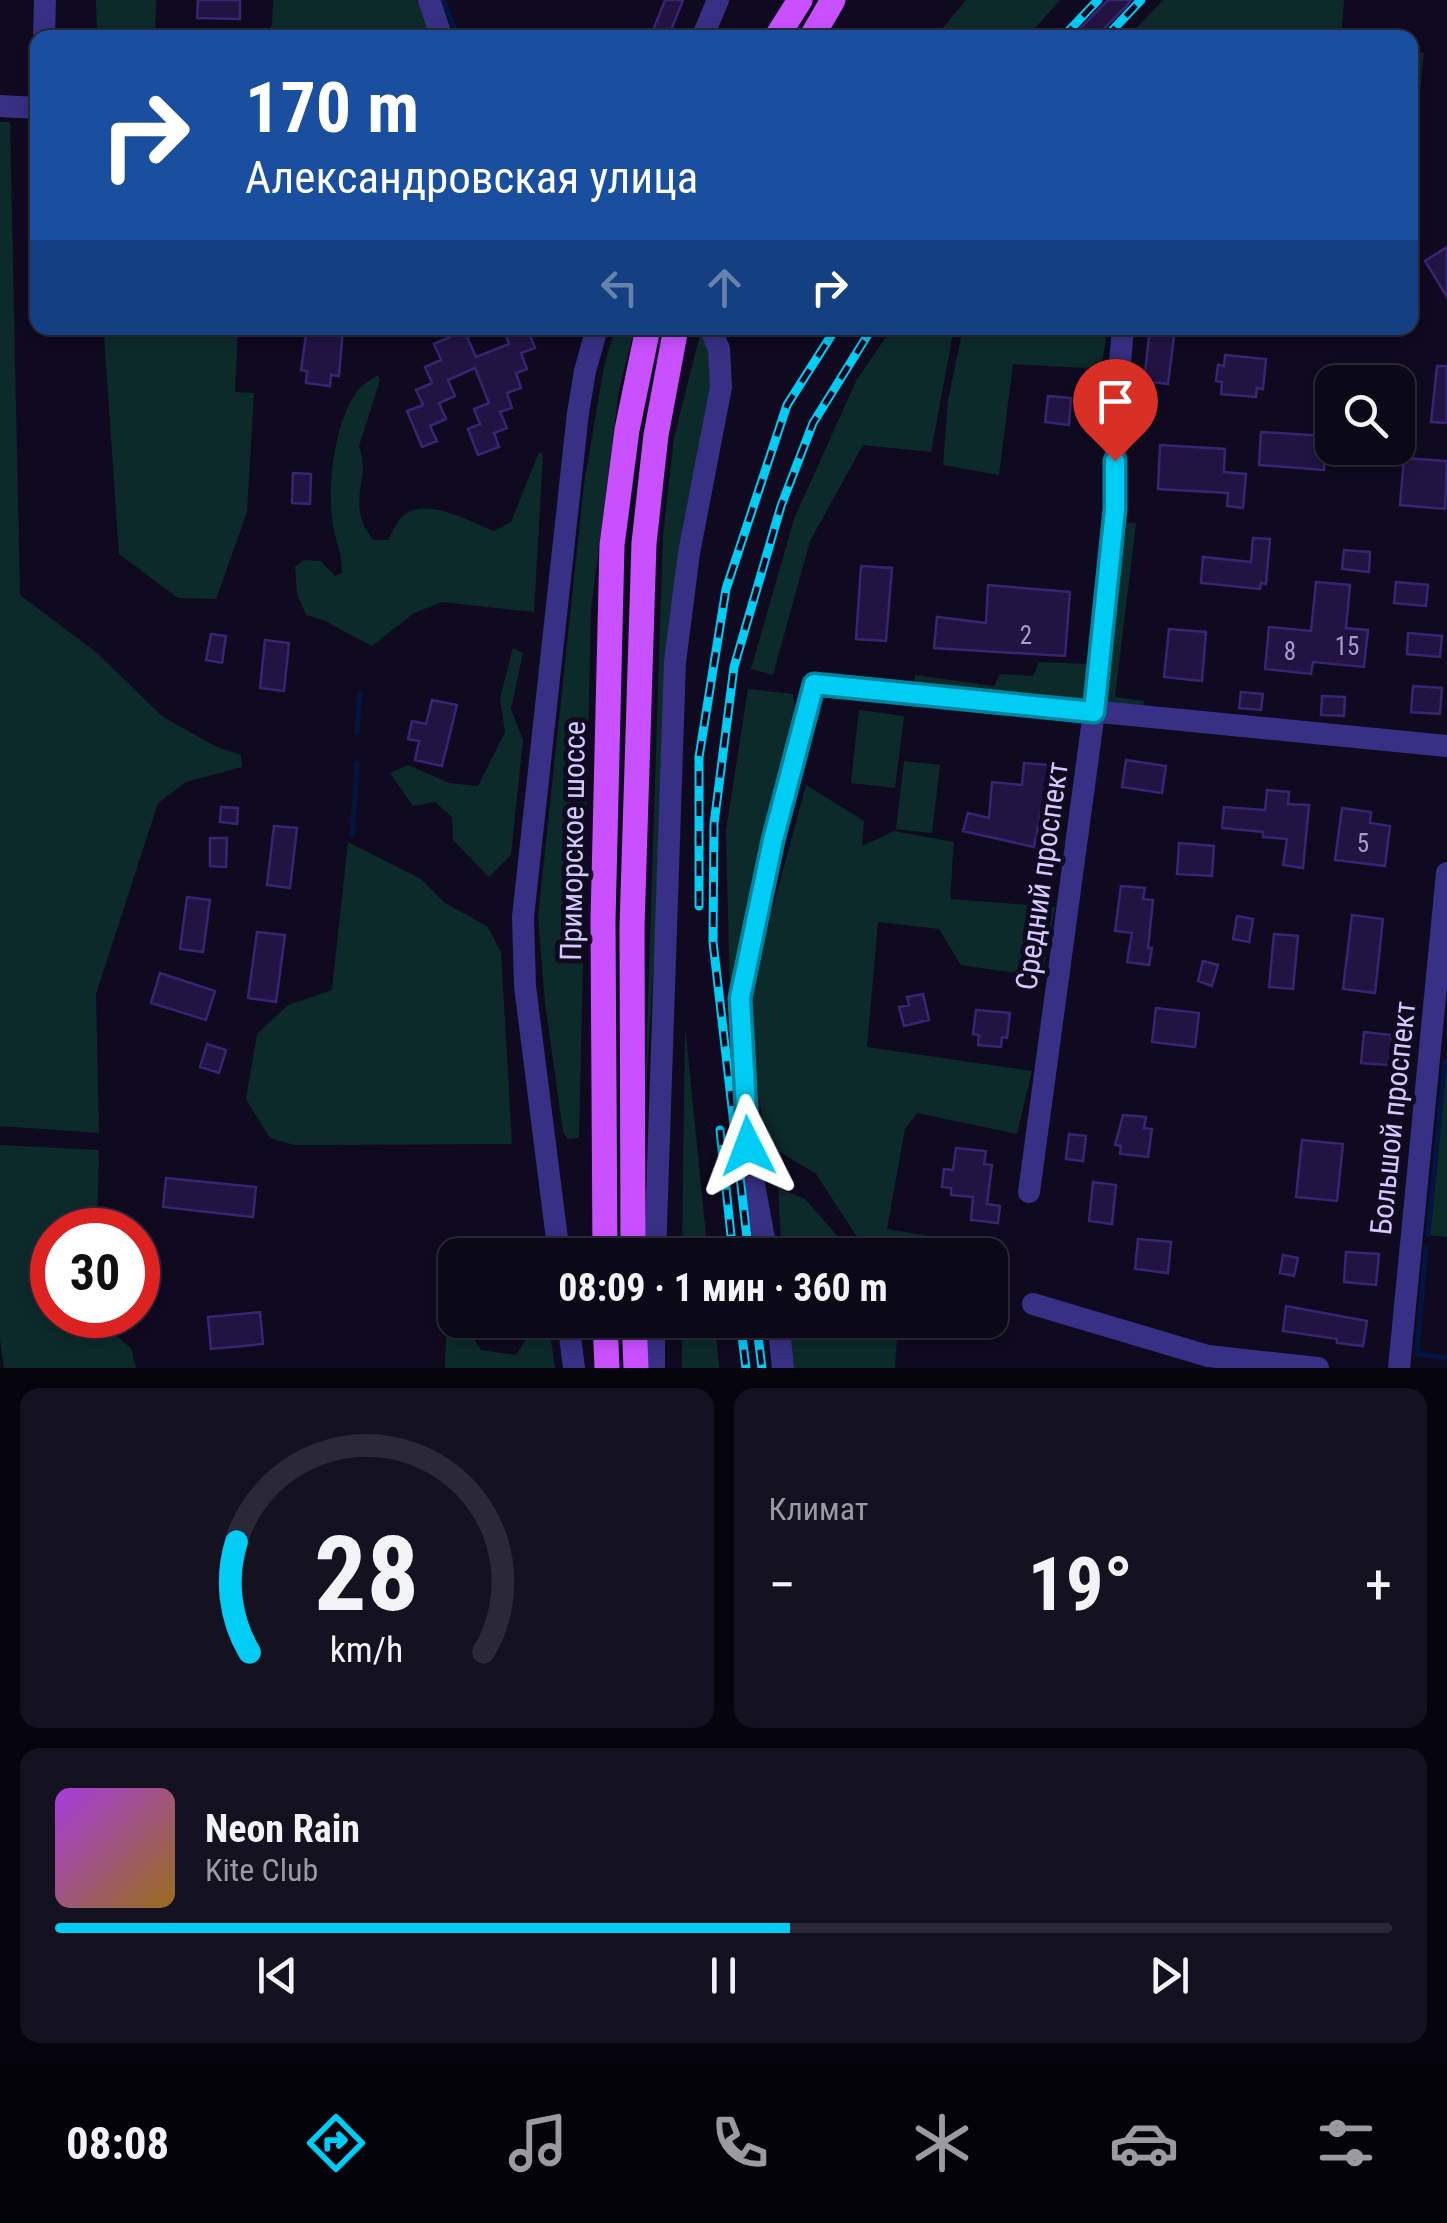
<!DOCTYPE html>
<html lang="ru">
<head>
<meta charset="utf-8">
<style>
	:root { --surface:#0b0818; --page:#141121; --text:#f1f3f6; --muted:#9a9aa2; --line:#2b2937; --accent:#00ccf4 }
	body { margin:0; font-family:"Roboto Condensed",sans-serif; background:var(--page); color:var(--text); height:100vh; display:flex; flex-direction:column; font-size:38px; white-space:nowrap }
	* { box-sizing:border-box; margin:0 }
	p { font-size:32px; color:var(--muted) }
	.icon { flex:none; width:55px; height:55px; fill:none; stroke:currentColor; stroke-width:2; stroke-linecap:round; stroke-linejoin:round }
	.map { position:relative; height:1368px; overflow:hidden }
	.side { display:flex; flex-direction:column; gap:20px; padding:20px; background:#06040d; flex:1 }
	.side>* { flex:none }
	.guide { position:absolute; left:30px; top:30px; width:1388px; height:305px; border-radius:20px; box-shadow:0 5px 15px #0003,0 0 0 2px var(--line); background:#1a4fa0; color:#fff; overflow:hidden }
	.buttons { position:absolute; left:1315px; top:365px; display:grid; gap:20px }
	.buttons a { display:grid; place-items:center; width:100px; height:100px; border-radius:20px; background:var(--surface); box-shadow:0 5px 15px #0003,0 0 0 2px var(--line); font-size:50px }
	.speed { position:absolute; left:30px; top:1208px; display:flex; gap:20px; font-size:50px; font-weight:700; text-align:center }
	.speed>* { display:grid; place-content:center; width:130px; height:130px; border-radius:50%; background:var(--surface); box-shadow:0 5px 15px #0003,0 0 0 2px var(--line); line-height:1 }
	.speed .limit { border:15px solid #d22; background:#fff; color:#111 }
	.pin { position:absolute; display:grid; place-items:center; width:85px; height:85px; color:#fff; margin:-102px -42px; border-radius:50% 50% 50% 0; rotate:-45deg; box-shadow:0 0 10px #0007 }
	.pin .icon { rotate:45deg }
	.me { position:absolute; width:110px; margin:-55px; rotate:357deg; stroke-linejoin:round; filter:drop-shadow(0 0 8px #0008) }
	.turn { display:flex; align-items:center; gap:35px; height:210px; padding:0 50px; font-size:45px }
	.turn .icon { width:130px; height:130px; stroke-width:2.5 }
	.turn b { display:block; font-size:70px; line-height:85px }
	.lanes { display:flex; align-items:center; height:95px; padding:0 50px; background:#0003; justify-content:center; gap:50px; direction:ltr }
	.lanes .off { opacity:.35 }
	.big { font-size:75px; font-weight:700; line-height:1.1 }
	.side .widget { flex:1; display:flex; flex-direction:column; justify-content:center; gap:15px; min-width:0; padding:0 35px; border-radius:20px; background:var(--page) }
	.side .dial { align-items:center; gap:0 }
	.dial svg { height:260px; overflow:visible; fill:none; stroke:var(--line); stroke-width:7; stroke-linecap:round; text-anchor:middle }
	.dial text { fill:var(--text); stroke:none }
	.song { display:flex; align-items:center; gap:30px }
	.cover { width:120px; height:120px; border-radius:15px; background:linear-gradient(135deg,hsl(280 70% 55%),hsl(40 70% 35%)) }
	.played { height:10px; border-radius:5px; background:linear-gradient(90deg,var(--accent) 55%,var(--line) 55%) }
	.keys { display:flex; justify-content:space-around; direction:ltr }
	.heat { display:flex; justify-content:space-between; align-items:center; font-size:55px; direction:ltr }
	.side .tiles { flex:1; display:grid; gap:20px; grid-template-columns:1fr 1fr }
	.widget:last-child { grid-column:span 2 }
	.trip { position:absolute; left:438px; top:1238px; width:570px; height:100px; border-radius:20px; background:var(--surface); box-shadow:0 5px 15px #0003,0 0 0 2px var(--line); font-weight:700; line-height:100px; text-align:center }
	.tab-bar { display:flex; height:160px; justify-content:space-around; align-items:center; background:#04030a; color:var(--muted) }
	.tab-bar .icon { width:70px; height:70px }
	.tab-bar .selected { color:var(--accent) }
	.tab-bar b { font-size:45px; color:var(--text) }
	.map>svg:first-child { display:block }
	.green { fill:#0d2a2a }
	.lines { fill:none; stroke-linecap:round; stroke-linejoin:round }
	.stream { stroke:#04163f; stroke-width:5 }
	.building { fill:#211443; stroke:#382471; stroke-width:2.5 }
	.minor { stroke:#383084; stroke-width:22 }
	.major { stroke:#c950ff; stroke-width:25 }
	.rail-casing { stroke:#00ccf4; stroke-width:9 }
	.rail { stroke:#0f0a20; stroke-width:5; stroke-dasharray:15; stroke-linecap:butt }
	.route-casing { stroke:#00859f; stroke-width:25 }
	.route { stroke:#00ccf4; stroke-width:18 }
	.labels { text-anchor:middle; stroke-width:10; stroke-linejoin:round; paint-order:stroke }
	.number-label { font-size:25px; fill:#a69cd0 }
	.street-label { font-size:30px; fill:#d3c9ff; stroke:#0f0a20 }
</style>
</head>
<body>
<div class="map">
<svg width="1447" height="1368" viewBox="0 0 1447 1368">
	<rect width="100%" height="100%" fill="#0f0a20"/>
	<path class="green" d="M96 0H156L155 37H97Z
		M273 0H421L434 38H263L272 25Z
		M966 0H1060L1027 37H935Z
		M1163 0H1344L1341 37H1128Z
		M1410 51 1424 53 1410 188Z
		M0 122H10L20 595 97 653 163 717 217 747 241 755 242 767 186 782 158 803 96 994 99 1133 0 1126Z
		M151 328H238L235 392 254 393 247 512 216 599 178 598 119 554 104 336 149 334Z
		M615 328H635L619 390 591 610 579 1138 568 1139 563 1132 545 1002 538 917 584 484 604 366Z
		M892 328H954L931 452 863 445 810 541 773 675 751 669 794 519 856 381Z
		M963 328H1108L1101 369 1013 364 999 475 943 465 948 400Z
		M701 330 713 352 715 390 655 943 644 1124 663 536 674 438Z
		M378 375 380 380 359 446C372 481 344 502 373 540H388C392 533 396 524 401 518 423 494 470 522 494 531L511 522 539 452 543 454 534 612 442 602 414 613 372 646 323 620 306 615 297 594 295 567 304 560 321 561 335 576 342 573C342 558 339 549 335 535 325 496 333 421 359 389 363 384 372 379 378 375Z
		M1127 523H1136L1115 697 1144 701 1143 711 1103 703Z
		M513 648 523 653 511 709 523 740 511 855 489 877 453 840 452 817 435 802 413 806 390 773 408 765 449 783 478 786 505 732 500 698Z
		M1039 662 1089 664 1084 706 914 684 915 675 994 686 1000 674 1033 676Z
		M748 689 793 694 798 727 730 1000 726 830Z
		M859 710 904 716 895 788 851 783Z
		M904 761 940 765 932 833 896 829Z
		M806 785 864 821 862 846 894 831 954 842 950 899 1055 907 1042 977 961 965 939 929 878 922 867 1047 1032 1071 1017 1134 917 1113 905 1129 887 1229 935 1237 941 1255H869L816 1174 765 1143 747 1004Z
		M348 842 421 879 445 903 487 926 501 952 512 1144 294 1145 270 1138 246 1099 257 1034 288 1005 332 990Z
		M685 1026 708 1255H682Z
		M1445 1061H1447V1237L1428 1235Z
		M0 1145 99 1150 97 1230H52V1315H95V1319L131 1348 136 1368H4L0 1340Z
		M778 1188 805 1199 854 1255H782Z
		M682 1320H715L719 1368H682Z
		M787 1320H898L895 1368H790Z
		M537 1323 549 1327 555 1368H445L446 1332 467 1329 481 1350 516 1355Z"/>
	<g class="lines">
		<path class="stream" d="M443 0 459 38
			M357 732 360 693
			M352 836 357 763
			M1428 1235 1445 1061
			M1426 1249 1417 1347 1418 1354 1447 1358"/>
	</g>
	<path class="building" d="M198 0H240V19L197 18Z
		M665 0H683L668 38H650Z
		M1108 0H1132L1095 38H1071Z
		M1447 247V297L1425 261Z
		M307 328H343L339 376 331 375 330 386 306 383 307 371 301 370Z
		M446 328H463L476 357 509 344 503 328H527L535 348 521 353 527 369 516 373 521 388 507 393 512 408 500 412 507 428 494 433 499 447 478 455 468 429 480 424 474 409 489 403 475 368 448 380 455 396 439 403 446 419 430 426 437 441 422 447 407 411 423 405 416 390 432 383 425 367 441 360 434 344 450 337Z
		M1150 328H1175L1168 384 1144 381Z
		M1225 355 1266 359 1263 389 1257 388 1256 397 1221 394 1222 382 1216 381 1218 365 1224 366Z
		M1437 366H1447V423L1431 422Z
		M1048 396 1071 398 1069 425 1045 422Z
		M1261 432 1326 436 1324 470 1259 465Z
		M1160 445 1225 449 1224 472 1246 474 1243 508 1227 506 1228 493 1158 489Z
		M1404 458 1447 461 1445 509 1400 505Z
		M293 473 311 474 310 504 292 503Z
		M1253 538 1270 539 1266 584 1261 583 1260 589 1201 583 1203 557 1251 562Z
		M1344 550 1370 552 1369 572 1342 569Z
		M861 566 892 568 886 641 856 639Z
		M1316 582 1350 585 1346 628 1368 630 1364 667 1313 662 1311 674 1265 669 1269 627 1311 631Z
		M1396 582 1428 585 1426 606 1394 603Z
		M988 585 1070 592 1065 656 934 648 937 617 986 623Z
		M1169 629 1206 632 1202 681 1164 677Z
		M1408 633 1442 636 1440 657 1407 654Z
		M211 634 226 636 222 663 206 660Z
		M265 640 289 643 284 691 260 688Z
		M1413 686 1442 688 1440 714 1411 712Z
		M1241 692 1263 694 1261 710 1239 708Z
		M1322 696 1345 697 1344 716 1321 715Z
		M432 700 457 705 442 766 415 760 419 741 408 739 412 721 426 724Z
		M1126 760 1166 766 1162 793 1122 787Z
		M1024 763 1048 765 1044 812H1041L1034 847 963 831 968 813 989 818 992 782 1022 785Z
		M1267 790 1289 792 1288 804 1309 805 1303 868 1283 865 1287 839 1263 837V832L1222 828 1224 807 1265 810Z
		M221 807 238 808 237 824 220 822Z
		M1342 808 1371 812 1370 823 1390 826 1385 866 1335 860Z
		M274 826 297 828 290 888 267 885Z
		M210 838H227L226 867 210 866Z
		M1179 843 1214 846 1212 876 1177 874Z
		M1121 886 1145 888 1143 899 1153 900 1148 948H1152L1149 965 1127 962 1132 933 1115 931Z
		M187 897 210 900 203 952 180 949Z
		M1352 915 1383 919 1375 993 1343 989Z
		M1237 916 1253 919 1249 942 1233 939Z
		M257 932 285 935 276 1002 248 998Z
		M1274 934 1298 936 1293 989 1269 987Z
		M1203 961 1218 965 1212 986 1198 981Z
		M160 973 215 991 206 1020 151 1003Z
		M923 994 929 1020 904 1026 899 1007 909 1005 907 997Z
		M1156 1008 1199 1013 1195 1047 1152 1042Z
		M976 1010 1010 1013 1007 1038 1002 1037 1001 1047 978 1045 979 1035 973 1034Z
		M1364 1032 1392 1035 1389 1065 1361 1063Z
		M207 1044 226 1050 219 1073 200 1067Z
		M1123 1115 1146 1117 1144 1128 1152 1129 1148 1157 1120 1154 1121 1146 1115 1145Z
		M1069 1134 1086 1136 1083 1161 1066 1159Z
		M1302 1140 1343 1144 1337 1201 1296 1197Z
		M956 1148 986 1151 984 1164 992 1165 987 1204 1000 1206 998 1223 971 1220 973 1197 951 1195V1188L942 1187 944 1169 953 1170Z
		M166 1178 256 1187 253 1217 163 1207Z
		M1093 1182 1116 1185 1112 1224 1089 1221Z
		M1138 1239 1171 1242 1168 1273 1135 1269Z
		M1346 1252 1379 1254 1376 1285 1344 1282Z
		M1283 1255 1298 1258 1294 1276 1280 1273Z
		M1286 1306 1367 1321 1363 1346 1337 1343V1339L1283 1331Z
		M260 1312 263 1344 211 1349 208 1317Z"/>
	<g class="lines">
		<path class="minor" d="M429 0 442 38
			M44 38 45 0
			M702 38 718 0
			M0 106 38 108
			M1029 1192 1094 712 1115 509 1116 408 1123 328
			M559 1255 525 986 523 917 578 413 585 371 597 328
			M655 1255 675 662 689 553 721 387 719 349 710 328
			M767 1255 747 1146 740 998 773 840 814 684 1447 746
			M1033 1304 1208 1356 1318 1368
			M568 1320 574 1368
			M778 1320 783 1368
			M654 1368V1320
			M1399 1368 1447 873"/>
		<path class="major" d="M776 38 800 0
			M811 38 833 0
			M605 1255 603 921 612 545 627 430 648 328
			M633 1255 632 927 644 543 656 435 676 328
			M605 1320 607 1368
			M634 1320 636 1368"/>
		<g class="rail-casing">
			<path id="rail" d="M1062 38 1098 0
				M1105 38 1141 0
				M699 906V757L726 589 787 405 836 328
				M720 1130 733 1255
				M749 1255 713 942 714 824 734 667 781 506 813 423 872 328
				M740 1320 746 1368
				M756 1320 762 1368"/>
		</g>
		<use href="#rail" class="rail"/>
	</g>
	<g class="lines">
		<g class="route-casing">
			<path id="route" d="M748 1146 740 998 773 840 814 684 1094 712 1115 509V461"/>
		</g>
		<use href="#route" class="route"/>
	</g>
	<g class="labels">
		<g class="number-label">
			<text x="1026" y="644">2</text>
			<text x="1347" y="655">15</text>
			<text x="1290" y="660">8</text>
			<text x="1363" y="852">5</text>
		</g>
		<g class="street-label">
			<text transform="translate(573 841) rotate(-89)" y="10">Приморское шоссе</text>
			<text transform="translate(1042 876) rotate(-82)" y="10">Средний проспект</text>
			<text transform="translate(1393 1118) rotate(-84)" y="10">Большой проспект</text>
		</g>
	</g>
</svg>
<div class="buttons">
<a><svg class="icon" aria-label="search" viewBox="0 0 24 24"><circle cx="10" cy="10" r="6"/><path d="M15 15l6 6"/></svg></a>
</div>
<div class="speed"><div class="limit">30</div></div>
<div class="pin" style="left:1115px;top:461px;background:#d93025"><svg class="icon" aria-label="arrive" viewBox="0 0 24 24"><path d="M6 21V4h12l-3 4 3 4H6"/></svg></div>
<svg class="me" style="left:748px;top:1146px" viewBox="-20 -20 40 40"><path d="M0-17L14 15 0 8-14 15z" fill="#00ccf4" stroke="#fff" stroke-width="4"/></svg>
<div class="trip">08:09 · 1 мин · 360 m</div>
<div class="guide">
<div class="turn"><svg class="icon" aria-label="right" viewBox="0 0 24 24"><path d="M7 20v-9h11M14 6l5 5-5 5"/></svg><div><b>170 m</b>Александровская улица</div></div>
<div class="lanes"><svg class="icon off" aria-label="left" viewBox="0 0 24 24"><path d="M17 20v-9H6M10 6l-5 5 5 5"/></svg><svg class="icon off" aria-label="ahead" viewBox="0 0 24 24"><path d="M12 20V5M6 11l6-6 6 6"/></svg><svg class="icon" aria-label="right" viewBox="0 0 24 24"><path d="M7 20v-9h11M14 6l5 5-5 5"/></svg></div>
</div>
</div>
<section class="side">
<div class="tiles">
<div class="widget dial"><svg viewBox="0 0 100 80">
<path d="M14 69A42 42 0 1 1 86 69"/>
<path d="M14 69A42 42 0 0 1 10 35" stroke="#00ccf4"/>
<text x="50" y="56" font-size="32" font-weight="700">28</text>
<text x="50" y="72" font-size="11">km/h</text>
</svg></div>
<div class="widget"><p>Климат</p>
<div class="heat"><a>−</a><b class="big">19°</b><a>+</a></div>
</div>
<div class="widget">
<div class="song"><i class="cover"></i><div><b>Neon Rain</b><p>Kite Club</p></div></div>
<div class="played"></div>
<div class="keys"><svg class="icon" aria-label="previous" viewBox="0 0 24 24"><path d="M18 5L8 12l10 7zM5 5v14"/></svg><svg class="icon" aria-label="pause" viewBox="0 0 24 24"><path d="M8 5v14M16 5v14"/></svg><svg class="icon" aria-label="next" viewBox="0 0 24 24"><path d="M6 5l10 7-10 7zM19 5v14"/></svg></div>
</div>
</div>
</section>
<nav class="tab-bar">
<b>08:08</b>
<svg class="icon selected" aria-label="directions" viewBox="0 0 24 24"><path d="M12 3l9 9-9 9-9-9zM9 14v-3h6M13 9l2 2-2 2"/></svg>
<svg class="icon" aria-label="music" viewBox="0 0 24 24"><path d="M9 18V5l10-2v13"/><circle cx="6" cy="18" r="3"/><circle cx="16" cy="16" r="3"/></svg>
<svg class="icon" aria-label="phone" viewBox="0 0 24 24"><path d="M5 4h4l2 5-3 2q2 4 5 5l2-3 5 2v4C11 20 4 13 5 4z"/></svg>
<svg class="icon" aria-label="climate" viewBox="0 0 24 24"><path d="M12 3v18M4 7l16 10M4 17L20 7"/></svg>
<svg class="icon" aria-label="car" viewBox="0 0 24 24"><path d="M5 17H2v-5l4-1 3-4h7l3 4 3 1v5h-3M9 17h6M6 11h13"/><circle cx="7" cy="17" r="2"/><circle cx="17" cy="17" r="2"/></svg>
<svg class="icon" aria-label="filters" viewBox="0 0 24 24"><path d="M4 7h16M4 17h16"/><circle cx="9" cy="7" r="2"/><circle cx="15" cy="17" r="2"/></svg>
</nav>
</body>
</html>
